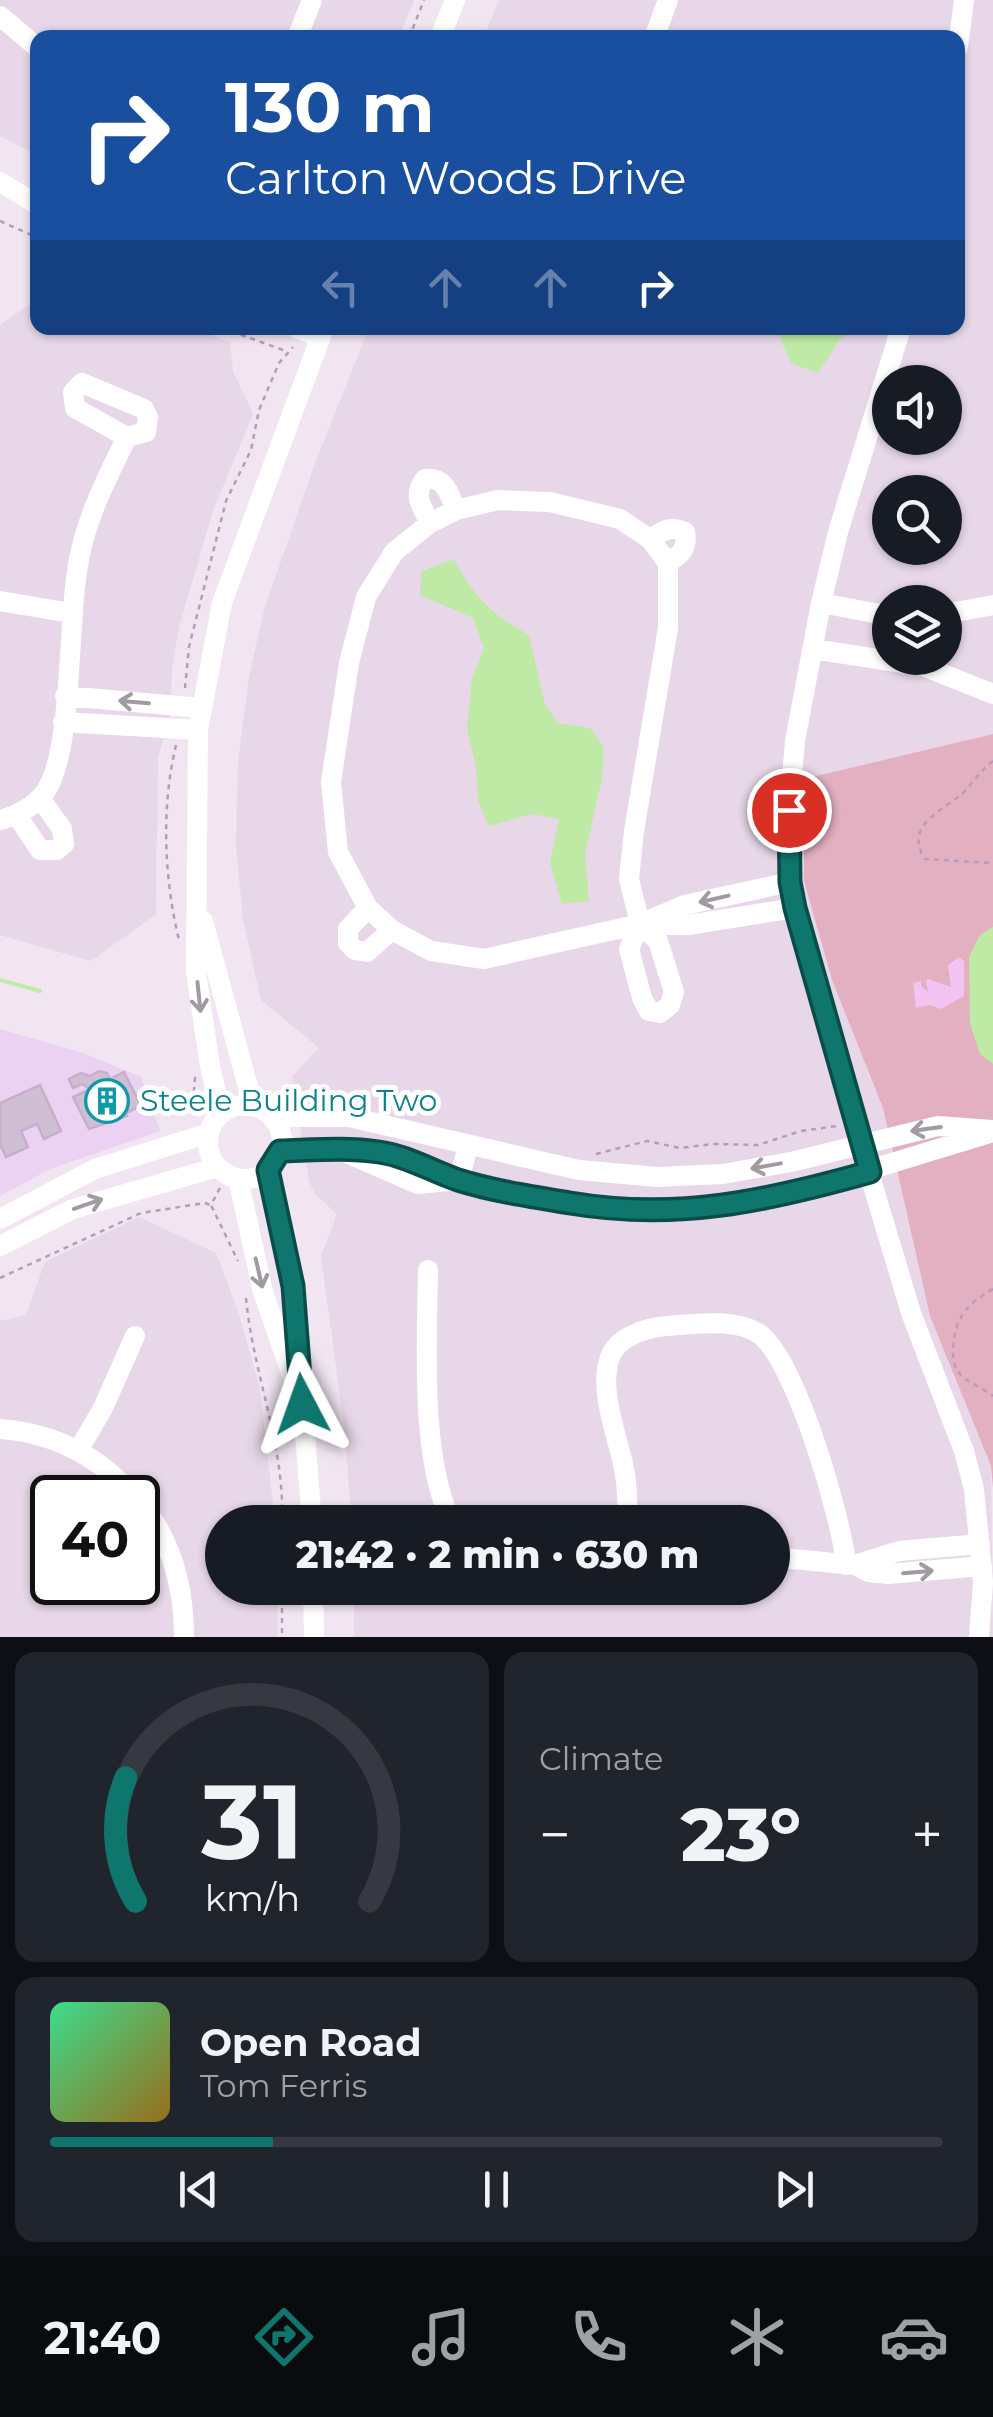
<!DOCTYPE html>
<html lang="en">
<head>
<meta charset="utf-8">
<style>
	:root { --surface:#171b24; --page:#20242c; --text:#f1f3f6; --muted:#9ea1a6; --line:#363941; --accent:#0f766e }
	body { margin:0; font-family:Montserrat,sans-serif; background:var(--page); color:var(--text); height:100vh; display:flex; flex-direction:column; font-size:38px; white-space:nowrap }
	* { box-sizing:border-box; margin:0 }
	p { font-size:32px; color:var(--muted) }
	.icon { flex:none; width:55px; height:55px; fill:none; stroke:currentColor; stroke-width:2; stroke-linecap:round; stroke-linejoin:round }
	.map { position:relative; height:1637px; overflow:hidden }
	.drawer { display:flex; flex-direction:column; gap:15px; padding:15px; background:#0d0f14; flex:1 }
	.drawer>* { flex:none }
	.guide { position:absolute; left:30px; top:30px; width:935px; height:305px; border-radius:20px; box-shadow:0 2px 8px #0004; background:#1a4fa0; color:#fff; overflow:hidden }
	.buttons { position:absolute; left:872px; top:365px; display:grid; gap:20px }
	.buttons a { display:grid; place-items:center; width:90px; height:90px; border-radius:50%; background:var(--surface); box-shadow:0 2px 8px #0004; font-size:50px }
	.speed { position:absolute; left:30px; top:1475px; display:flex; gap:20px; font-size:50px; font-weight:700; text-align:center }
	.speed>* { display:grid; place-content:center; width:130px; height:130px; border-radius:50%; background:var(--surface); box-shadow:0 2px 8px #0004; line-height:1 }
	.speed .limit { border:5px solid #111; border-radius:15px; background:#fff; color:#111 }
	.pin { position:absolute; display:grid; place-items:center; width:85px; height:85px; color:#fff; margin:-42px; border:5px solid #fff; border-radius:50%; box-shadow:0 2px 10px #0007 }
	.me { position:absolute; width:110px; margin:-55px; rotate:356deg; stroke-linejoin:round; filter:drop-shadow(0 0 8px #0008) }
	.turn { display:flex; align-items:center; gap:35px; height:210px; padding:0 30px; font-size:45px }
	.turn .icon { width:130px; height:130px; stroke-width:2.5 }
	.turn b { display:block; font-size:70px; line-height:85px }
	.lanes { display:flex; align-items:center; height:95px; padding:0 30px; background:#0003; justify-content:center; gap:50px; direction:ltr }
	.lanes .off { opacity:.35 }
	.big { font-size:75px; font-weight:800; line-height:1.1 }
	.drawer .widget { flex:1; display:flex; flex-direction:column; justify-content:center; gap:15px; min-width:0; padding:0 35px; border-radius:20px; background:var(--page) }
	.drawer .dial { align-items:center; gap:0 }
	.dial svg { height:260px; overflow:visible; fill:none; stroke:var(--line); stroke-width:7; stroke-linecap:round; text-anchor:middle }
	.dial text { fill:var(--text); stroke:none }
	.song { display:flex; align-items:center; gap:30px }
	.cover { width:120px; height:120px; border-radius:15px; background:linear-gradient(135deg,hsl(150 70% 55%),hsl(40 70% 35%)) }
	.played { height:10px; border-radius:5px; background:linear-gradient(90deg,var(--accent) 25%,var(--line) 25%) }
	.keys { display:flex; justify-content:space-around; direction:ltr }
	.heat { display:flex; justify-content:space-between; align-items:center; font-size:55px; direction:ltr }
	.drawer .tiles { flex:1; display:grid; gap:15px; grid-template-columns:1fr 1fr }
	.widget:last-child { grid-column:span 2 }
	.trip { position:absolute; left:205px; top:1505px; width:585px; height:100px; border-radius:50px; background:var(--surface); box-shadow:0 2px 8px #0004; font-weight:800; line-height:100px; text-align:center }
	.dock { display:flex; height:160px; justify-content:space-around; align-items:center; background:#090b0e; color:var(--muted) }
	.dock .icon { width:70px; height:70px }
	.dock .active { color:var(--accent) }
	.dock b { font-size:45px; color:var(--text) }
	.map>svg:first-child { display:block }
	.residential { fill:#e7d7e8; fill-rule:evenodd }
	.commercial { fill:#ebd1f2 }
	.green { fill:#e2b0c1 }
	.sand { fill:#f3c3f3 }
	.water { fill:#bfeaa5 }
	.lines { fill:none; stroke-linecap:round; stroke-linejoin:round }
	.stream { stroke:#bfeaa5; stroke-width:4 }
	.building { fill:#d0bed4; stroke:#c7afcc; stroke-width:2.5 }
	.path { stroke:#b79bbc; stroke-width:2.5; stroke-dasharray:5 5; stroke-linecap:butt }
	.minor { stroke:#fff; stroke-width:20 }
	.oneway { stroke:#a09aa1 }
	.route-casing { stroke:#0a4d48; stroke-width:25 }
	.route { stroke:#0f766e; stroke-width:18 }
	.labels { text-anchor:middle; stroke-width:10; stroke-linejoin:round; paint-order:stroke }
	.culture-label { font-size:30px; fill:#0d838f; stroke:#fff; text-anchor:start }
</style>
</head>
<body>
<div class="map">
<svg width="993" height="1637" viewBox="0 0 993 1637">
	<rect width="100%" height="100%" fill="#f0e5f1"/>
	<path class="residential" d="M0 0H414L399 37 38 38 37 155 0 136Z
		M499 0H993V734L804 780V881L832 980 883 1108 930 1316 991 1466 993 1637H354V1588H772V1522H352L344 1426 321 1256 337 1214 315 1194 309 1181 292 1076 319 1048 261 1000 243 920 236 844 238 762 249 677 264 610 314 466 369 328H958V38L484 37ZM890 382H945V438H890ZM890 492H945V548H890ZM890 602H945V658H890Z
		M37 299 38 328H191L230 342 233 371 253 414 213 511 179 627 172 670 170 716 158 758 156 914 91 961 0 935V325Z
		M139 1217 216 1253 238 1311 260 1389 275 1522H222V1588H278L277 1637H0V1321L26 1315 45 1262ZM52 1498H138V1582H52Z"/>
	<path class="commercial" d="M0 1029 83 1053 141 1077 160 1131 50 1169 0 1196Z"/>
	<path class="green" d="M993 734V1488L991 1466 930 1316 883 1108 832 980 804 881V779Z"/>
	<path class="sand" d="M959 957 964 961V996L941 1009 930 1005 916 1008 913 983 921 981V986L928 992 926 981 928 979 951 987 948 965Z"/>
	<path class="water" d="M776 328H848L818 373 791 363Z
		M454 559C474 597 491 614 529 635L545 704 558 723 590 728 604 747 602 778 585 855 589 901 562 904 550 863 559 819 532 814 489 826 478 801 476 766 467 730 472 679 484 649 473 618 420 595 422 571Z
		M993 927V1064L980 1054 970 1024 969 957 980 935Z"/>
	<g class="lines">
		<path class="stream" d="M0 980 40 991"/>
	</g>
	<path class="building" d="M99 1071 107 1073 110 1079 124 1072 141 1106 126 1113 127 1116 89 1129 73 1097 90 1089 82 1084 73 1088 69 1079 81 1073 90 1076Z
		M40 1085 61 1131 44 1139 37 1124 21 1131 28 1147 6 1157 0 1144V1103Z"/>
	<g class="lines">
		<path class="path" d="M409 38 424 0
			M0 221 38 238
			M222 328 286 351
			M185 688 189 647 226 501 251 450 259 410 279 363 293 347
			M176 745C161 808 164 878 179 940
			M993 761C981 770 975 780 965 791 946 810 902 824 925 859L993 863
			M195 1077 193 1104 200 1113
			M280 1100 307 1095 335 1100
			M596 1154 647 1141 680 1148 713 1144 758 1145 801 1131 837 1126
			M220 1188 211 1205 238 1261
			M0 1278 141 1213 205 1203 210 1205
			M993 1289C965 1305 954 1319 953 1352 953 1359 954 1368 960 1374 968 1383 983 1388 993 1396
			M246 1298C253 1374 285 1445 282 1522
			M282 1588V1637"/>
		<path class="minor" d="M0 16 38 48
			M297 38 312 0
			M440 38 455 0
			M654 38 668 0
			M958 47 964 0
			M0 182 38 205
			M296 328 320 337
			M901 328 838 532 821 603 795 741 787 834 795 908 844 1089 911 1313 964 1451 974 1489 983 1582 979 1637
			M82 383 144 409 148 417 146 432 127 437 75 408 73 392Z
			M430 523C422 507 412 495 425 479 446 477 449 494 456 510
			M650 539C663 531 670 525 685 532 688 549 681 554 668 563
			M0 601 71 613
			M821 603 890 616
			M945 614 993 605
			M813 649 923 666 993 694
			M65 696 202 708
			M63 722 198 730
			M16 814 40 850H57L64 844 62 829 40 798
			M0 820C16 816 35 806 45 792 75 750 66 610 81 550 90 510 109 474 127 437
			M368 908 348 929V943L355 950 367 952 392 930
			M203 921 253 1105
			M640 924 629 949 642 998 649 1011 660 1013 670 1005 674 992 658 941 640 924 629 879 634 831 668 628V563L650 539 620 519 550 502 498 500 456 510 430 523 394 552 366 597 349 663 331 782 338 852 368 908 392 930 431 951 484 959 640 924 685 905 790 882
			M647 925H688L795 908
			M208 1142a37 37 0 1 1 74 0a37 37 0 1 1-74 0Z
			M221 1113 210 1066 196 972 198 730 222 603 324 328
			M273 1117H349L579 1170 657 1177 723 1174 791 1162 938 1126 993 1130
			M333 1147 418 1184 459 1180 573 1204 657 1209 723 1207 800 1191 990 1133
			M281 1151 333 1147 383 1152 459 1180 468 1146
			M268 1170 293 1286 312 1522
			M238 1178 263 1292 293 1378
			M0 1219 95 1169 209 1133
			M0 1246 73 1209 218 1167
			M428 1270C427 1345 420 1454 451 1522
			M0 1429C54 1433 100 1457 135 1498
			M78 1451 103 1408 135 1336
			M138 1500C171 1538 184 1587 184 1637
			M628 1522C627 1505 628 1487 624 1469 618 1436 598 1391 610 1357 618 1336 648 1327 668 1326 695 1324 733 1318 758 1333 795 1357 842 1519 846 1565
			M772 1557 855 1565 868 1572 888 1574 982 1566
			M855 1565 899 1551 980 1544
			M313 1588 314 1637"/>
	</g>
	<defs><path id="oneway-shaft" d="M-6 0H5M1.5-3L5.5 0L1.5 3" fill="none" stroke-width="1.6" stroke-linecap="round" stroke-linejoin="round" transform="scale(2.5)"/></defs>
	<g class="oneway">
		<use href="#oneway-shaft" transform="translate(134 702) rotate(-175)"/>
		<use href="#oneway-shaft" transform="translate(714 899) rotate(167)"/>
		<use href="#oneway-shaft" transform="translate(199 997) rotate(84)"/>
		<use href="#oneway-shaft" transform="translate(926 1129) rotate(172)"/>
		<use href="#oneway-shaft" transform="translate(766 1166) rotate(170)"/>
		<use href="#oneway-shaft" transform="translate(88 1204) rotate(-19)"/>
		<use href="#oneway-shaft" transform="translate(259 1273) rotate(77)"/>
		<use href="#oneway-shaft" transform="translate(918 1572) rotate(-5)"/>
	</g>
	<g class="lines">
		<g class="route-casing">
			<path id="route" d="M302 1404 293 1286 268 1170 280 1151C314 1150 346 1147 379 1152 407 1156 432 1171 458 1180 493 1191 533 1197 570 1203 677 1221 767 1201 870 1172L795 908 790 882 789 810"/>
		</g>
		<use href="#route" class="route"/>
	</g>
	<defs>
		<g id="building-ring" transform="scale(2.25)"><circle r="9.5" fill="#fff" stroke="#0f9aa8" stroke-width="1.5"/><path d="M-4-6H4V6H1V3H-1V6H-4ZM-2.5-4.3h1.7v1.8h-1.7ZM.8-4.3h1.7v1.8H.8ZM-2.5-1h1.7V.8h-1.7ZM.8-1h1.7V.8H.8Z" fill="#0f9aa8"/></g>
	</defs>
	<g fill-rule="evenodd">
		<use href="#building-ring" x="107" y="1101"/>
	</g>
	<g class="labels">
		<g class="culture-label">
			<text x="140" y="1111">Steele Building Two</text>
		</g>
	</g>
</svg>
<div class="buttons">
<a><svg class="icon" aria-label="sound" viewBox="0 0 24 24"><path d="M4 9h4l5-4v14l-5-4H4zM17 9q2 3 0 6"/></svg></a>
<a><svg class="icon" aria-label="search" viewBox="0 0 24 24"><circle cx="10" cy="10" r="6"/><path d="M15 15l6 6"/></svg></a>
<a><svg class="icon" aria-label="layers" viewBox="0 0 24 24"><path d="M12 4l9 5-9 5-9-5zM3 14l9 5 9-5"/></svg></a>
</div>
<div class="speed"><div class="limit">40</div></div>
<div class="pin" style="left:789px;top:810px;background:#d93025"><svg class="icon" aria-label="arrive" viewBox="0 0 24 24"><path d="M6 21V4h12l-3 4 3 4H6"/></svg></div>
<svg class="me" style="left:302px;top:1404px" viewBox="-20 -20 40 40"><path d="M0-17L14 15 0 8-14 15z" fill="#0f766e" stroke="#fff" stroke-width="4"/></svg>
<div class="trip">21:42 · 2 min · 630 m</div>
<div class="guide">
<div class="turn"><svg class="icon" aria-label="right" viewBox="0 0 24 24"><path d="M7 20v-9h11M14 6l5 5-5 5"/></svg><div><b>130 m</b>Carlton Woods Drive</div></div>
<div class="lanes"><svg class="icon off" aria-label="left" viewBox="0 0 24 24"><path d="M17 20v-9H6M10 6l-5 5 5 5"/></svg><svg class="icon off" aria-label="ahead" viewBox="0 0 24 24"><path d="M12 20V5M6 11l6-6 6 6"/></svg><svg class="icon off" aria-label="ahead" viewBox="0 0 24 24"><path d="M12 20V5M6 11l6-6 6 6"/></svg><svg class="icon" aria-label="right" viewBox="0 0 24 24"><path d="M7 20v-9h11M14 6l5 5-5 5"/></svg></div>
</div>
</div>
<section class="drawer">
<div class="tiles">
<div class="widget dial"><svg viewBox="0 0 100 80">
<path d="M14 69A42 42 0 1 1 86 69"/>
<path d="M14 69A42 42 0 0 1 11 31" stroke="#0f766e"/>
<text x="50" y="56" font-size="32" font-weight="700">31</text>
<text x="50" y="72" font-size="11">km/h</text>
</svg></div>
<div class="widget"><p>Climate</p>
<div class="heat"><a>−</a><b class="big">23°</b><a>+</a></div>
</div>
<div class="widget">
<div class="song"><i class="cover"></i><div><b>Open Road</b><p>Tom Ferris</p></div></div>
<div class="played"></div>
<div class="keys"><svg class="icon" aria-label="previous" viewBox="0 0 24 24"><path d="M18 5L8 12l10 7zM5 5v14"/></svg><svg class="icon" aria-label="pause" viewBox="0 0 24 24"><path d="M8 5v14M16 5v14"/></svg><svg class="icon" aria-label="next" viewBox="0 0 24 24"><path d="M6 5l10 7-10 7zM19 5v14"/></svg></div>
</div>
</div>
</section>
<nav class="dock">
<b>21:40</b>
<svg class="icon active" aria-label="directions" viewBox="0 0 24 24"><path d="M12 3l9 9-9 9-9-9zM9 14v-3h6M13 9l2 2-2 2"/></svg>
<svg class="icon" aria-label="music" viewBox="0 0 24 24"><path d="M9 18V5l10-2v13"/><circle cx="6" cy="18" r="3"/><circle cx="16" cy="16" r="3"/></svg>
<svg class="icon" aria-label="phone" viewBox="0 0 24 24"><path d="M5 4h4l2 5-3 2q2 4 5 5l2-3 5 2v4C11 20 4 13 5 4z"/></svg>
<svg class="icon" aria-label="climate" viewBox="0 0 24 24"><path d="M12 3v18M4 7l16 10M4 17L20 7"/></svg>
<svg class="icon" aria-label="car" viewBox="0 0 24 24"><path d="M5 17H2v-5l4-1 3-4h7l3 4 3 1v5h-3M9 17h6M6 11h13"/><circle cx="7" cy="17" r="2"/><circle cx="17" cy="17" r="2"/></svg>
</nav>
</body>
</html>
